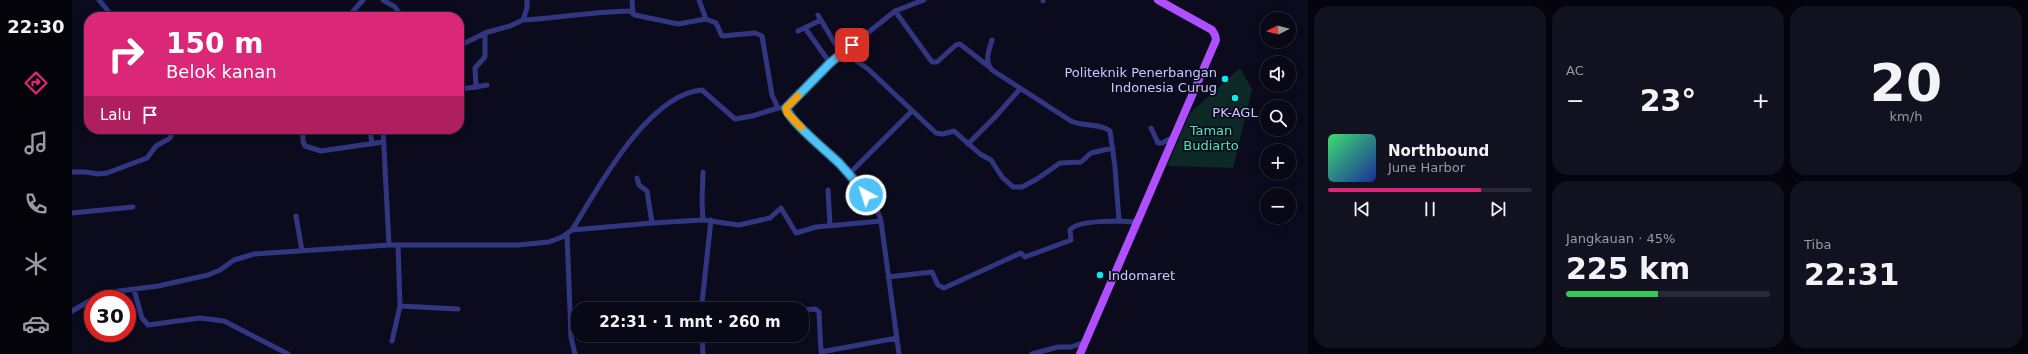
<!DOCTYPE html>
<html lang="id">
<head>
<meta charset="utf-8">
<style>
	:root { --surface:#090816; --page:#12111f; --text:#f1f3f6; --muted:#999aa1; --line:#292935; --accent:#db2777 }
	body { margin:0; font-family:"DejaVu Sans",sans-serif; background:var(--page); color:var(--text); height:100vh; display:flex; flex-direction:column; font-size:15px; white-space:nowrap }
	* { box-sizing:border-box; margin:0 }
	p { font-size:13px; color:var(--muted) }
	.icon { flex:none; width:22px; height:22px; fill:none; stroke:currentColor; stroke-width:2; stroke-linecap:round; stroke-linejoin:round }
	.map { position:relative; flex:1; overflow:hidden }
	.panel { display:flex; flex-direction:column; gap:6px; padding:6px; background:#05040c; width:720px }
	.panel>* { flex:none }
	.top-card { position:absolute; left:12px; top:12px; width:380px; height:122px; border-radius:16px; box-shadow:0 2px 10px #0003,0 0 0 1px var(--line); background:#db2777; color:#fff; overflow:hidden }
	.needle { width:26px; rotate:264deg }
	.fabs { position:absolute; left:1188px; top:12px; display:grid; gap:8px }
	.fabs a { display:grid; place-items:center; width:36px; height:36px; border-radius:50%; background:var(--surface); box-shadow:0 2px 10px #0003,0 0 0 1px var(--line); font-size:20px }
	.speed { position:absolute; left:12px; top:290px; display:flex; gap:8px; font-size:20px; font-weight:700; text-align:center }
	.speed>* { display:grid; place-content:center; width:52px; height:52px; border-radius:50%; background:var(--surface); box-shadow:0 2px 10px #0003,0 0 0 1px var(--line); line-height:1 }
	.speed .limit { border:6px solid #d22; background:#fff; color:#111 }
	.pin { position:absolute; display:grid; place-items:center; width:34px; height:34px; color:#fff; margin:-17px; border-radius:8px; box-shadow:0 2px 6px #0006 }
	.me { position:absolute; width:44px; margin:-22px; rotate:320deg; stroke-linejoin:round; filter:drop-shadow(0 0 3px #0008) }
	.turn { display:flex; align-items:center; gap:14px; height:84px; padding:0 16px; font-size:18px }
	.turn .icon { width:52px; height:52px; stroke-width:2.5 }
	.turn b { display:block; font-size:28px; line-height:34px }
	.then { display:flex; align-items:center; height:38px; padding:0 16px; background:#0003; gap:8px; font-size:15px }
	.big { font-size:30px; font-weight:700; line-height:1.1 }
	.panel .card { flex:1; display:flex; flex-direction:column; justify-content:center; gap:6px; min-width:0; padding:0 14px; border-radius:16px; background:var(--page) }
	.panel .dial { align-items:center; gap:0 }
	.dial b { font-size:52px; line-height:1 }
	.song { display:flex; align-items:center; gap:12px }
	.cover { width:48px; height:48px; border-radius:6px; background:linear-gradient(135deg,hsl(140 70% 55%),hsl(230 70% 35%)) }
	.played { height:4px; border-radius:2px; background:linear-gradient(90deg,var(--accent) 75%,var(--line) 75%) }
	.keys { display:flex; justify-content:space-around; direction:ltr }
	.heat { display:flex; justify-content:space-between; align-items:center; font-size:22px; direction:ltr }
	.charge { height:6px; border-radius:3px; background:linear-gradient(90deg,#34c759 45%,var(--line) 0) }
	.panel .tiles { flex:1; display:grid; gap:6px; grid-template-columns:repeat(3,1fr) }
	.card:first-child { grid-row:span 2 }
	.trip { position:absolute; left:499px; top:302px; width:238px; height:40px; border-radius:16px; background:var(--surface); box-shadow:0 2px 10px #0003,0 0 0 1px var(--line); font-weight:700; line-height:40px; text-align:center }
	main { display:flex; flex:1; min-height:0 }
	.dock { display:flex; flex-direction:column; width:72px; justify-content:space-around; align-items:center; background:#040309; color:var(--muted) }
	.dock .icon { width:28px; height:28px }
	.dock .selected { color:var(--accent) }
	.dock b { font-size:18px; color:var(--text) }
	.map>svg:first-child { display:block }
	.green { fill:#0d2925 }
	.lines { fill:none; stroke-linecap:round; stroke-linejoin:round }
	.street { stroke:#323681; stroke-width:5 }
	.primary { stroke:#af4fff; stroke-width:8 }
	.route-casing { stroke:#337fa1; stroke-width:10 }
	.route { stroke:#4fc3f7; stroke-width:7 }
	.slow { stroke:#f59e0b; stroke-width:7 }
	.poi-dot { fill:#00eff3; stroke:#0c0b1e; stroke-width:1.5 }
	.labels { text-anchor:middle; stroke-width:3.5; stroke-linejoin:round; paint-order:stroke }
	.poi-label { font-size:13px; fill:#cac8ff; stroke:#0c0b1e; text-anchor:end }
	.park-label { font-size:13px; fill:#4de6b3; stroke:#0c0b1e }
</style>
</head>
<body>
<main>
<nav class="dock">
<b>22:30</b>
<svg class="icon selected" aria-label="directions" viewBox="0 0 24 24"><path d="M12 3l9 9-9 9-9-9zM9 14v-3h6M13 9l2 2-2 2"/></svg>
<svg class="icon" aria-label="music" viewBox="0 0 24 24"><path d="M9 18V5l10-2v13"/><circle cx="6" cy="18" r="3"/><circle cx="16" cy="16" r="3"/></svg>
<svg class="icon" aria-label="phone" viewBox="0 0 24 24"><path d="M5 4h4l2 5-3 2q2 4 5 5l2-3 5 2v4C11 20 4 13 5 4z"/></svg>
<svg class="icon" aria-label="climate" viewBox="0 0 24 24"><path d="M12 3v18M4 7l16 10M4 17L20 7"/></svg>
<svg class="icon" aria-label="car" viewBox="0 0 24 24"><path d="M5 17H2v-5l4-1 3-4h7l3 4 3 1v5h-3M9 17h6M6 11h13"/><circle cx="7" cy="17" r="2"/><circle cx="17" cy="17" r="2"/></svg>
</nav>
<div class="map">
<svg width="1236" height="354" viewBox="0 0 1236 354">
	<rect width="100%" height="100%" fill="#0c0b1e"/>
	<path class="green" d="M1168 68 1180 89 1161 168 1095 166 1118 113Z"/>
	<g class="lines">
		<path class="street" d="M27 0 41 17
			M311 0 323 7 330 17
			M560 0 561 14 563 15 606 24 634 19
			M627 0 634 19 644 23 650 36 683 33 690 36 700 95 706 108
			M971 0V1
			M823 11 860 62H865L884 45 888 44 916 66
			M746 15 762 42 771 52 796 69 864 133 871 134 882 131 908 154 919 160 930 177 941 187H950L965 179 988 163 1009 162 1019 153 1041 148
			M276 17 291 0
			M451 20C488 18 524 11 561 11
			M733 28 758 63
			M726 31 749 20
			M920 40C917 51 912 61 920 70L999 121C1011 127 1028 123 1038 131L1043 167 1047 221 1061 222 1065 220
			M387 46 413 33 438 26 451 20 455 8V0
			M404 87 415 85
			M387 89 404 87 403 68 413 57V33
			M714 108 715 113 723 121C748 144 801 189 809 221L827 354
			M1079 128 1086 143H1090L1102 137
			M231 129V141L233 146 249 151 311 142
			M298 129 300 144
			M311 129 317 245
			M896 144 923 117 948 89
			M0 172H13L26 174 35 173 75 158 84 146 98 138 100 133 98 129
			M777 174 840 111
			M565 178 567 185 575 191 580 223 631 220 667 225 698 218 709 208 724 233 744 227 809 221
			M756 190 758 225
			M0 213 61 207
			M224 216 230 251
			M631 220 630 201 631 172
			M500 230 580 223
			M495 234 499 337 503 354
			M816 277 860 272 866 285 872 288 949 253 953 257 999 240 998 230C1004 221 1037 221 1047 221
			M62 290 70 318 76 325 128 318 152 321 216 354
			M22 299 47 291 86 286 136 275 148 270 162 260 182 254 317 245H446L477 242 490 237 500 230C526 188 576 94 630 90L663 119 680 116 706 108H714L758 63 823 11 852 0
			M328 306 386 309
			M636 309 631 307 630 303 639 220
			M730 310 743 309 747 312 749 352 825 338
			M0 311 21 299
			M630 335 631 354
			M320 341 328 306 326 245
			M960 354 986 347H999L1013 342"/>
		<path class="primary" d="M1008 354 1144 40 1143 35 1140 30 1086 0"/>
	</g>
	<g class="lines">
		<g class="route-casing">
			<path id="route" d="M780 45 758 63 714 108C717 121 757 153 768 164 777 174 786 184 794 195"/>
		</g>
		<use href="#route" class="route"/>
		<path class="slow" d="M726 96 714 108 715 113 729 127"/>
	</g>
	<g class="poi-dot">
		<circle cx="1153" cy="79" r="4"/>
		<circle cx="1163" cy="98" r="4"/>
		<circle cx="1028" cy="275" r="4"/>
	</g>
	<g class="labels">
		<g class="poi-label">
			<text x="1145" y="77">Politeknik Penerbangan<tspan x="1145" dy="15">Indonesia Curug</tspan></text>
			<text x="1163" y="117" text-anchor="middle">PK-AGL</text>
			<text x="1036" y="280" text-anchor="start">Indomaret</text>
		</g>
		<g class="park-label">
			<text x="1139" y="135">Taman<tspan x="1139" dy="15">Budiarto</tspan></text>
		</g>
	</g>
</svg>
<div class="fabs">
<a><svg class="needle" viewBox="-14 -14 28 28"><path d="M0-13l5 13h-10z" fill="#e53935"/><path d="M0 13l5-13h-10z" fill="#999aa1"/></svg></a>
<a><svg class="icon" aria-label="sound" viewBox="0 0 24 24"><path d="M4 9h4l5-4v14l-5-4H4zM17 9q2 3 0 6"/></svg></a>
<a><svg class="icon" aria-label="search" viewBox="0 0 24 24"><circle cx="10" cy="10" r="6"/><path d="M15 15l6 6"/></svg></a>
<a>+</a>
<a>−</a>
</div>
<div class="speed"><div class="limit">30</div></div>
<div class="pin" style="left:780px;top:45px;background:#d93025"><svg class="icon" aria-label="arrive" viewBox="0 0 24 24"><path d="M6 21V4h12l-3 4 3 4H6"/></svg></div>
<svg class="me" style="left:794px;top:195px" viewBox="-20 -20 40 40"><circle r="17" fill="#4fc3f7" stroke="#fff" stroke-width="3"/><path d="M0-11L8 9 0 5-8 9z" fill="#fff"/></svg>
<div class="trip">22:31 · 1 mnt · 260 m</div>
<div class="top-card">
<div class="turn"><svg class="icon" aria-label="right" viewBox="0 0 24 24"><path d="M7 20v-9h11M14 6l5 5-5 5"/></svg><div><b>150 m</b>Belok kanan</div></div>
<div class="then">Lalu<svg class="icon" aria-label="arrive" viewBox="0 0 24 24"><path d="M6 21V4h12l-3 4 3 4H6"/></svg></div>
</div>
</div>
<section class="panel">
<div class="tiles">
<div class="card">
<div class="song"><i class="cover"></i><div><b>Northbound</b><p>June Harbor</p></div></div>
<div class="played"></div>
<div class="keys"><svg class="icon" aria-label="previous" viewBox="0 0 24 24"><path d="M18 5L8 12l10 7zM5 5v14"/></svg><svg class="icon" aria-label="pause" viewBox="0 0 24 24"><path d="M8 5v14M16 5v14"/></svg><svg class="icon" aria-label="next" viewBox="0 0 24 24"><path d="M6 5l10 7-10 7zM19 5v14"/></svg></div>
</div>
<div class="card"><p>AC</p>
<div class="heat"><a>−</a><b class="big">23°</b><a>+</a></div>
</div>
<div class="card dial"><b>20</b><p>km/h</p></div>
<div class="card"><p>Jangkauan · 45%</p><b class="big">225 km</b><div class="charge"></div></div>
<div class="card"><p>Tiba</p><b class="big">22:31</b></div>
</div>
</section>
</main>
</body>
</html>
